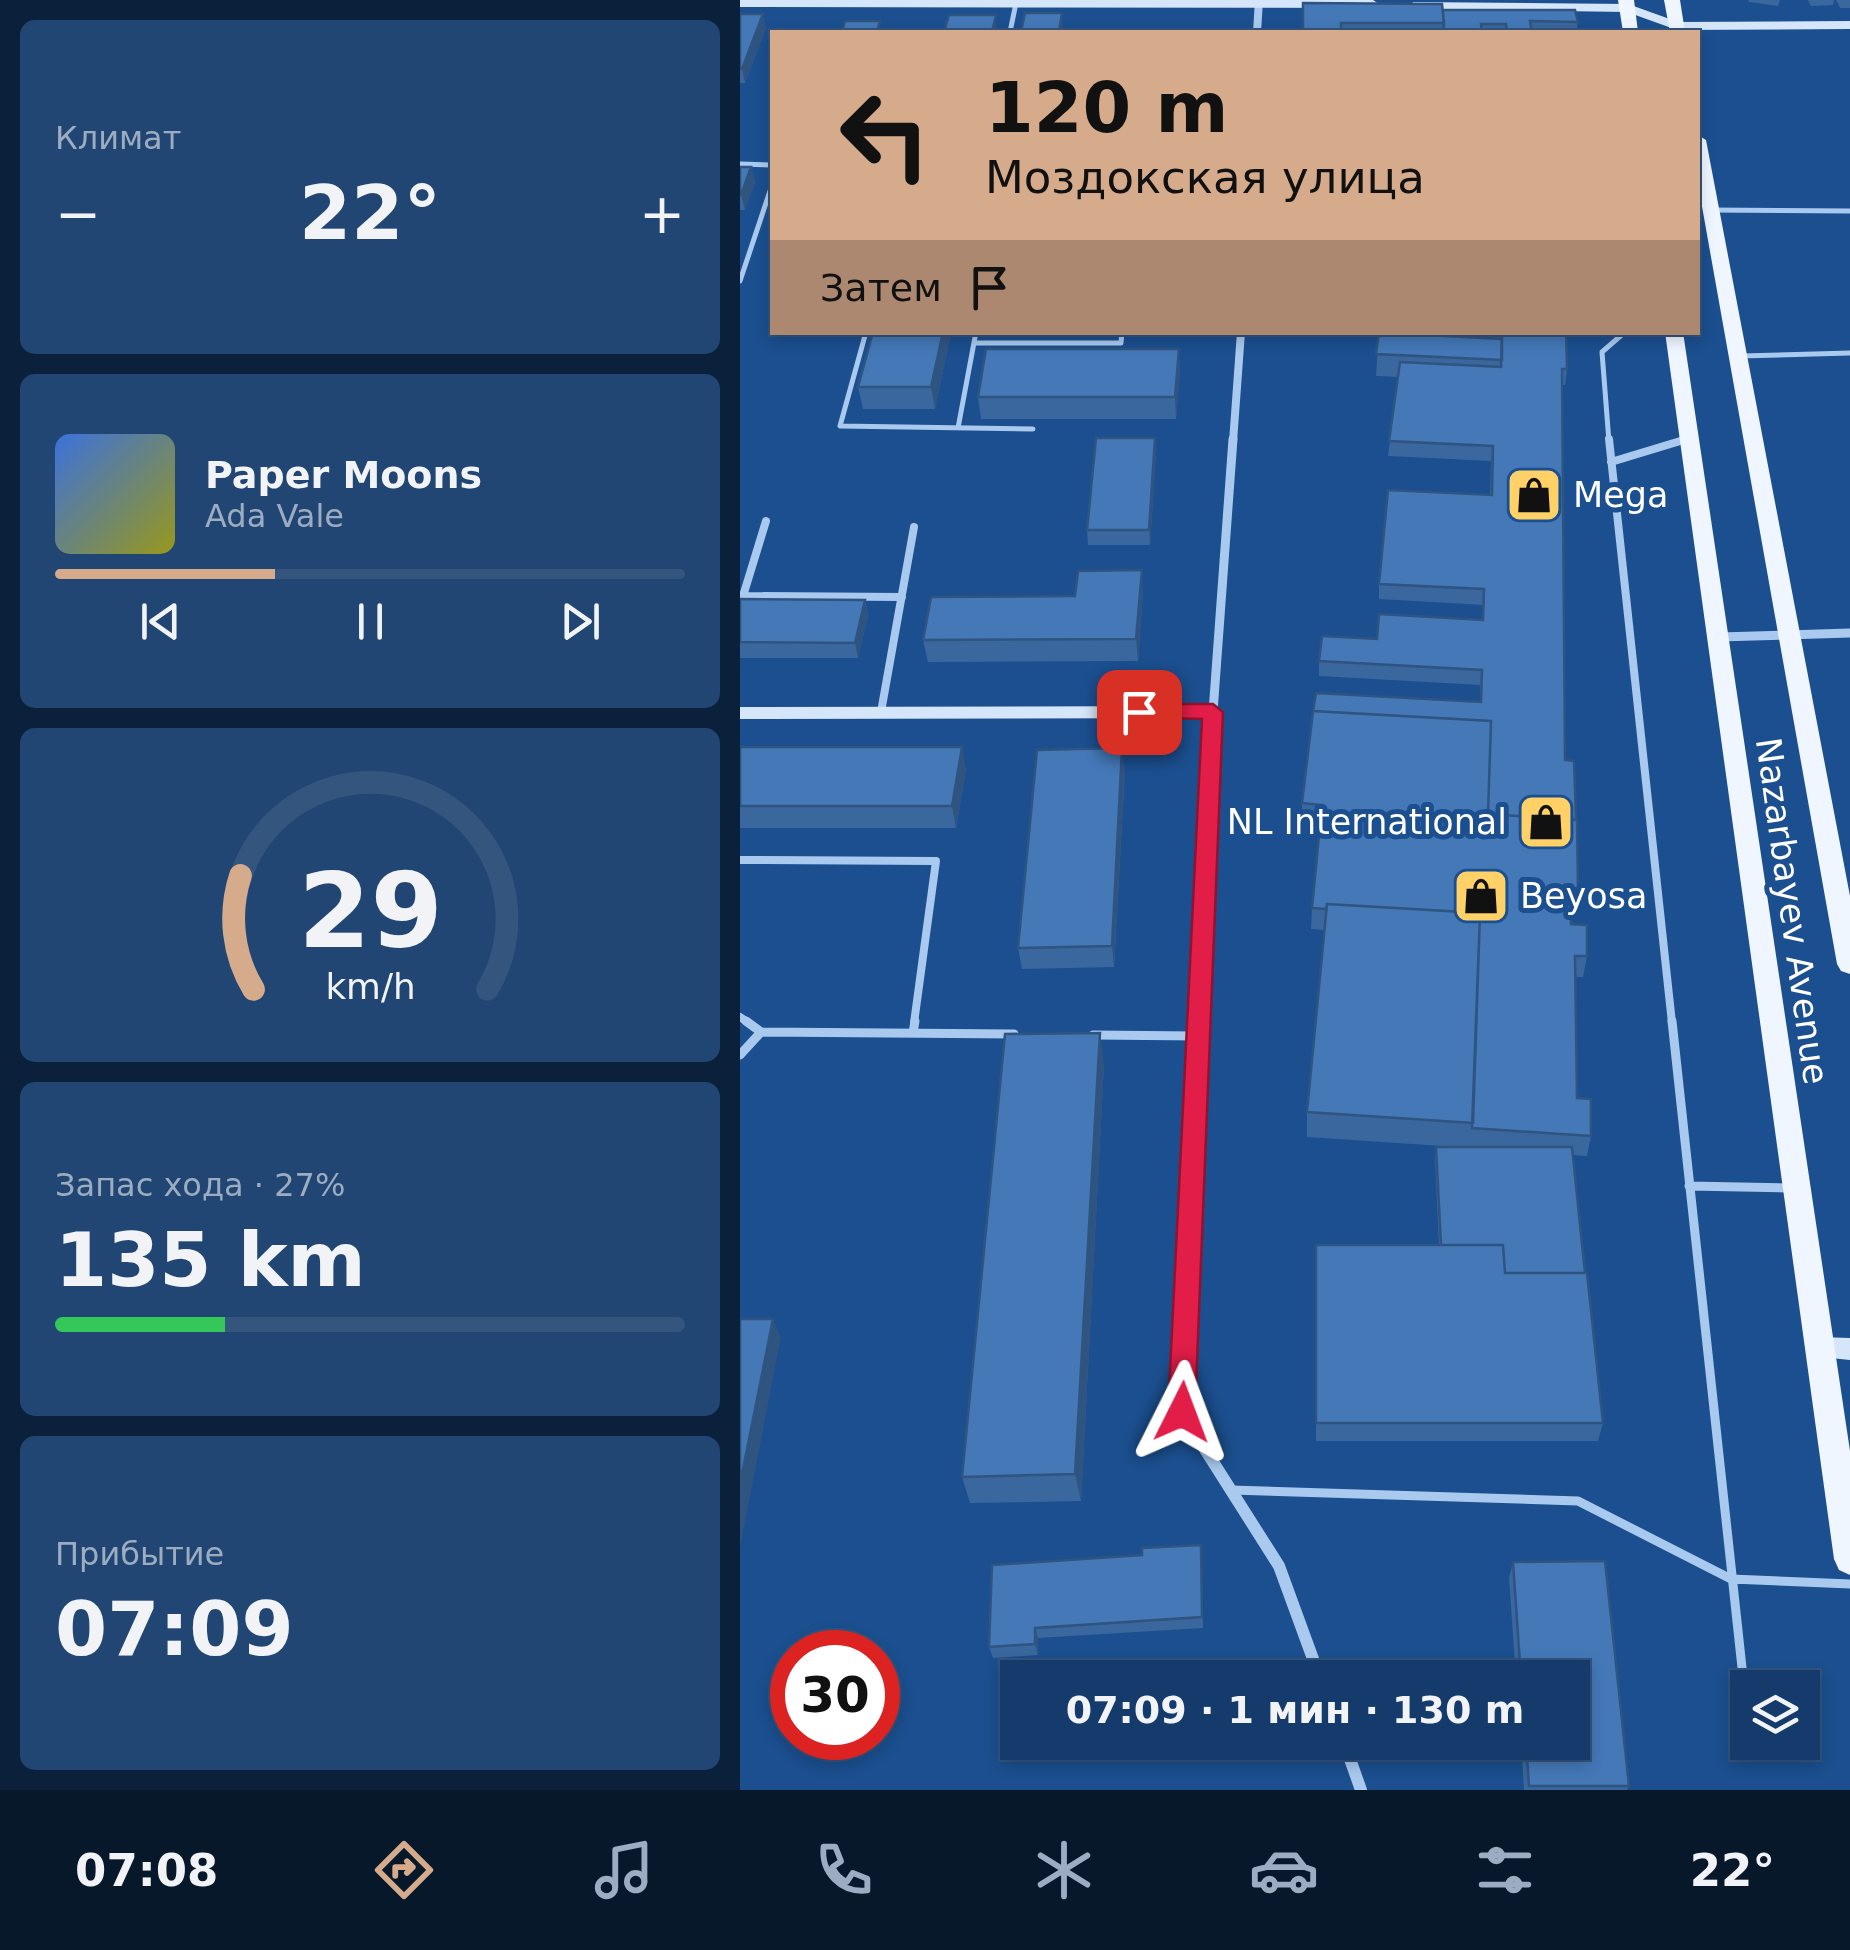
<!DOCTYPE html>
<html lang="ru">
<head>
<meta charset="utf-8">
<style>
	:root { --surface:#143b6b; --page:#214673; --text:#f1f3f6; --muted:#9dadc1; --line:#33557e; --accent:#d6ab8b }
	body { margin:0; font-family:"DejaVu Sans",sans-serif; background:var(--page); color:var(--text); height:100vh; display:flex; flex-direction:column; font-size:38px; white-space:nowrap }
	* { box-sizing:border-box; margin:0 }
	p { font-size:32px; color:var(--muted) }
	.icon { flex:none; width:55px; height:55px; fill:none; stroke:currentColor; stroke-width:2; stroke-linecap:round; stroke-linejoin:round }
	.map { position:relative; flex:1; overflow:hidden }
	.drawer { display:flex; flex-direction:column; gap:20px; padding:20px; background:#0b203b; width:740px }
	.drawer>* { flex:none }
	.hud { position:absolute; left:30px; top:30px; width:930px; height:305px; border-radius:0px; box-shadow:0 5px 15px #0003,0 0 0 2px var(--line); background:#d6ab8b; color:#111; overflow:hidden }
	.buttons { position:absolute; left:990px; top:1670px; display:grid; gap:20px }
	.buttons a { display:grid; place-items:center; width:90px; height:90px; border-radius:0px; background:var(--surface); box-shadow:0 5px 15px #0003,0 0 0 2px var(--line); font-size:50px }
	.speed { position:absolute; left:30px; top:1630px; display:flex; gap:20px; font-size:50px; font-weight:700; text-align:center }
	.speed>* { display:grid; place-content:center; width:130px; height:130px; border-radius:50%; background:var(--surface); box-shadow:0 5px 15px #0003,0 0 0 2px var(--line); line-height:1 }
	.speed .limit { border:15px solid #d22; background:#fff; color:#111 }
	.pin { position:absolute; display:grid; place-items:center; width:85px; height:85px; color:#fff; margin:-42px; border-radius:20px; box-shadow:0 5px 15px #0006 }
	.me { position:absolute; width:110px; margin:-55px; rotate:3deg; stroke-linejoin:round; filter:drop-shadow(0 0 8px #0008) }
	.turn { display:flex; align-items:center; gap:35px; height:210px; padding:0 50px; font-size:45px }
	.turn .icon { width:130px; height:130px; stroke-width:2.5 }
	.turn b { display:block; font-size:70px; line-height:85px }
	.then { display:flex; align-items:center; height:95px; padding:0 50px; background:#0003; gap:20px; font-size:38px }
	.big { font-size:75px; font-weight:600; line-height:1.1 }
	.drawer .widget { flex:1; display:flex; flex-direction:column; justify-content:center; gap:15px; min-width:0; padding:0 35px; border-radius:15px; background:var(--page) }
	.drawer .dial { align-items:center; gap:0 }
	.dial svg { height:260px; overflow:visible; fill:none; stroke:var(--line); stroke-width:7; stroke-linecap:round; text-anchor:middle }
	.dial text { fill:var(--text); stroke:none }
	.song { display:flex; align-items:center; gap:30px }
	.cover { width:120px; height:120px; border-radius:15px; background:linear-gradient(135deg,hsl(220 70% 55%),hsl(60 70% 35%)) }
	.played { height:10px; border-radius:5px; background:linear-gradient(90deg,var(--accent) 35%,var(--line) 35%) }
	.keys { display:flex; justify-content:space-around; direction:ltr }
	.heat { display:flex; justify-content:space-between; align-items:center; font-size:55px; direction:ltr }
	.charge { height:15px; border-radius:8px; background:linear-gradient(90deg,#34c759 27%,var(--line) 0) }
	.trip { position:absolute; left:260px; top:1660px; width:590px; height:100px; border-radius:0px; background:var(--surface); box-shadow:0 5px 15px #0003,0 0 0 2px var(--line); font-weight:600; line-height:100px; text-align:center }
	.tab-bar { display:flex; height:160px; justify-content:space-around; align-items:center; background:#08182b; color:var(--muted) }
	.tab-bar .icon { width:70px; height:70px }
	.tab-bar .active { color:var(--accent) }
	.tab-bar b { font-size:45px; color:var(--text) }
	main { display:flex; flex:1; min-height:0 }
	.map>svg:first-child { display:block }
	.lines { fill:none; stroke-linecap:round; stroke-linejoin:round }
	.lane-far2 { stroke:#a9c9ee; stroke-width:5 }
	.lane-far1 { stroke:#a9c9ee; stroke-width:8 }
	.lane { stroke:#a9c9ee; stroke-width:9 }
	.street-far2 { stroke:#a9c9ee; stroke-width:8 }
	.street-far1 { stroke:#a9c9ee; stroke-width:9 }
	.street { stroke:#a9c9ee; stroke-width:12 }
	.secondary { fill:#d6e6fa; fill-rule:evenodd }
	.primary { fill:#f0f6ff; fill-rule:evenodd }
	.wall { fill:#3a679d }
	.shaded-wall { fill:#305480 }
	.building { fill:#4478b7; stroke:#305480; stroke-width:2.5 }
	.route { fill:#e11d48; stroke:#92132f; stroke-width:2.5 }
	.labels { text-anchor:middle; stroke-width:10; stroke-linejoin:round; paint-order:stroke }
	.poi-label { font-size:35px; fill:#fff; stroke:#1b4f8f; text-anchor:start }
	.street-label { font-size:35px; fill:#fff; stroke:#1b4f8f }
</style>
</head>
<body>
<main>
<section class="drawer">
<div class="widget"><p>Климат</p>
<div class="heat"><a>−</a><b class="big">22°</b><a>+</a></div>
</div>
<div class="widget">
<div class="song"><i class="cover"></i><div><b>Paper Moons</b><p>Ada Vale</p></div></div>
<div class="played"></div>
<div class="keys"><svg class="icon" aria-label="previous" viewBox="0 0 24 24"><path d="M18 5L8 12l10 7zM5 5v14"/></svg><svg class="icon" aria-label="pause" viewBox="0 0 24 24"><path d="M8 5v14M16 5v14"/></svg><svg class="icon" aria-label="next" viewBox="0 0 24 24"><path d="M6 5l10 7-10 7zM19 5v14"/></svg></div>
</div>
<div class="widget dial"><svg viewBox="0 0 100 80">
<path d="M14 69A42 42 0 1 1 86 69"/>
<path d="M14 69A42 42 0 0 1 10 34" stroke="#d6ab8b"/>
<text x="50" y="56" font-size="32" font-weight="700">29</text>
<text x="50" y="72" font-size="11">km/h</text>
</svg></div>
<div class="widget"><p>Запас хода · 27%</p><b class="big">135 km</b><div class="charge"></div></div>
<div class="widget"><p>Прибытие</p><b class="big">07:09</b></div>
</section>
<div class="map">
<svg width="1110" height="1790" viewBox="0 0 1110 1790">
	<rect width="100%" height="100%" fill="#1b4f8f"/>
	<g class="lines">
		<path class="lane-far2" d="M270 32 276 3
			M0 164 32 165
			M970 210 1110 211
			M0 281 32 185
			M126 332 100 426 293 429
			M234 343H381L382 332
			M1000 356 1110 353
			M218 428 236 332
			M869 442 862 352 885 332
			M938 442 948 439"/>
		<path class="lane-far1" d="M869 439 932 1023
			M871 462 947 439
			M26 521 3 596 162 597
			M141 712 174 527
			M0 860 196 861 174 1023
			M0 1017 9 1023"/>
		<path class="lane" d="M6 1021 21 1032 274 1034
			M932 1021 1008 1723
			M173 1033 175 1021
			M353 1035 458 1036
			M0 1055 21 1032
			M949 1186 1049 1188
			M491 1490 838 1501 991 1579 1110 1584"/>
		<path class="street-far2" d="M517 32 519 0
			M493 442 501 332"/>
		<path class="street-far1" d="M979 637 1110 633
			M459 1023 473 712 493 439"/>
		<path class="street" d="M459 1021 442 1413 539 1566 580 1678
			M604 1742 621 1790"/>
		<path class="secondary" d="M0 0H633L639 4 633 8 0 7Z
			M673 2 888 4 938 22 1110 21V29L937 30 887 12 677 9 671 5Z
			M473 706 482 712 473 718 0 719V707Z
			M1079 1337 1110 1338V1360L1071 1356 1067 1348 1071 1340Z"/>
		<path class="primary" d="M878 0H894L898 32H883Z
			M924 0H940L945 32H930Z
			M958 135 966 140 1110 896V974L1101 971 1097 964 958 184Z
			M925 332H943L1110 1451V1575L1099 1570 1094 1559Z"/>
	</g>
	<path class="wall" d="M1008 0H1040L1038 6 1009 2Z
		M1068 0H1094L1093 5 1071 6Z
		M1096 0H1110V8H1100Z
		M563 3 703 10 838 22 836 32H563Z
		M0 14 26 28 5 83H0Z
		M0 167H11L15 182 5 210H0Z
		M211 332 195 409H123L118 387Z
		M639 332H826L827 369 825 385H822L825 760 838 888 834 909H831V924L847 956 843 977H835L837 1098 851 1136 847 1156 833 1155 863 1423 858 1441H576V1245H699L695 1161 696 1147H717L567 1137V1112L584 930 571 929 572 908 580 826 562 825V803L740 702V685L579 676V661L637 639 742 620 743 605 639 599V584L750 495 751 461 648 456 658 377 636 376Z
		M439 349 440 371 436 419H241L238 397Z
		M415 438 416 454 410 545H348L347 530Z
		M403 592 398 661 188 662 183 640 335 596Z
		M0 599 125 600 128 615 118 658H0Z
		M0 747 226 769 216 828H0Z
		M385 770 374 967 282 969 278 948Z
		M364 1065 341 1501 230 1503 222 1477Z
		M461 1545 463 1628 298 1638V1655L253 1658 249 1647 402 1555Z
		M773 1562 889 1786 887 1790H784L781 1742H832V1678H776L769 1578Z"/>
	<path class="shaded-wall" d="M322 13 323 32H319Z
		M23 14 26 28 5 83 2 69Z
		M256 15V32H252Z
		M11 167 15 182 5 210 1 195Z
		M203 332H211L195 409 191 387Z
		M439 349 440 371 436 419 435 397Z
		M415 438 416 454 410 545 409 530Z
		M402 570 403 592 398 661 396 639Z
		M125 600 128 615 118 658 115 643Z
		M222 747 226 769 216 828 212 806Z
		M382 748 385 770 374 967 372 946Z
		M360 1033 364 1065 341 1501 335 1474Z
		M33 1319 41 1337 0 1548V1484Z
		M295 1628 298 1638V1655L295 1644Z"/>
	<path class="building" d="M563 3 702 4 704 23H601V32H563Z
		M703 10H835L838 22 790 21 792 32H767L766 24H741L742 32H704Z
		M285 13H322L319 32H281Z
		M0 14H23L2 69H0Z
		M209 15H256L252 32H204Z
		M105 21H140L137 32H102Z
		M0 167H11L1 195H0Z
		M133 332H203L191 387H118Z
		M639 332H670V334L762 339V360L636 354Z
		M762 332H826L827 369H822L825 760 834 761 836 820 748 814 751 721 573 711 576 693 741 702 742 670 579 661 582 636 637 639 639 614 743 620 744 589 639 584 648 490 752 495 753 446 649 441 660 362 761 367Z
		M246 349H439L435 397H238Z
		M356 438H415L409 530H347Z
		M402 570 396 639 183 640 191 597 335 596 338 571Z
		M0 599 125 600 115 643 0 642Z
		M573 711 751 721 748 814 837 820 838 888H830L831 924 847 925V956H835L837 1098 851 1099V1136L732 1128 740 913 587 904 586 909 572 908 582 805 562 803Z
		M0 747H222L212 806H0Z
		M382 748 372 946 278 948 297 750Z
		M587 904 740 913 733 1123 567 1112Z
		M360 1033 335 1474 222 1477 265 1034Z
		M696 1147H832L845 1273H765L763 1245H701Z
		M576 1245H763L765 1273H847L863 1423H576Z
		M0 1319H33L0 1484Z
		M461 1545 462 1617 295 1628V1644L249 1647 252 1565 402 1555V1548Z
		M865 1561 889 1786H789L786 1742H832V1678H781L773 1562Z"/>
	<path class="route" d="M399 704H473L483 712 455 1412 451 1422 442 1426 432 1422 428 1412 462 719 392 717 389 712Z"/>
	<defs>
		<g id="shop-square" transform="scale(2.875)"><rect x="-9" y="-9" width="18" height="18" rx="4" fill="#ffd166" stroke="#1b4f8f"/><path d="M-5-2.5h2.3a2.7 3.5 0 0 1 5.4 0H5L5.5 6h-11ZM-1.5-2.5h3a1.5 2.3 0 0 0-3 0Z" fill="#111"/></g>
	</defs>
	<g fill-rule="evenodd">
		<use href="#shop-square" x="794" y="495"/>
		<use href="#shop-square" x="806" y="822"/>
		<use href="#shop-square" x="741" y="896"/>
	</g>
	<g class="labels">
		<g class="poi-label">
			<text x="833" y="507">Mega</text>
			<text x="767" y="834" text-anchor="end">NL International</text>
			<text x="780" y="908">Beyosa</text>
		</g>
		<g class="street-label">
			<text transform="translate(1052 911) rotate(82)" y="12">Nazarbayev Avenue</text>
		</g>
	</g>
</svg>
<div class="buttons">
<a><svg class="icon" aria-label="layers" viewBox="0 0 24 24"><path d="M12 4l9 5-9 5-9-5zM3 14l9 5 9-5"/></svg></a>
</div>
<div class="speed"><div class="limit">30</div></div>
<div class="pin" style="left:399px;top:712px;background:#d93025"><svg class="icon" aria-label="arrive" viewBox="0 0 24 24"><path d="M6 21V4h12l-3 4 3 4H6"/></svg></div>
<svg class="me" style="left:442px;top:1412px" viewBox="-20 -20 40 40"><path d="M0-17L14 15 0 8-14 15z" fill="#e11d48" stroke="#fff" stroke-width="4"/></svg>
<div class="trip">07:09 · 1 мин · 130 m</div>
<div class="hud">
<div class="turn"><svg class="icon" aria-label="left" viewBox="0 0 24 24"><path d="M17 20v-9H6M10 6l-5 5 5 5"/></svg><div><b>120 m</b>Моздокская улица</div></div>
<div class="then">Затем<svg class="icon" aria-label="arrive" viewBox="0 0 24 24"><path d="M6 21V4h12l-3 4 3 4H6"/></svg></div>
</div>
</div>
</main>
<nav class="tab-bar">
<b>07:08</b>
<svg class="icon active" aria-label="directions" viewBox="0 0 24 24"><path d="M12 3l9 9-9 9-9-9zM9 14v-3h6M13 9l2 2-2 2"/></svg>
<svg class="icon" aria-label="music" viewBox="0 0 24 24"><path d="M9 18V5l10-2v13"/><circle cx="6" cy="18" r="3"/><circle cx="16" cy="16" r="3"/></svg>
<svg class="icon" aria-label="phone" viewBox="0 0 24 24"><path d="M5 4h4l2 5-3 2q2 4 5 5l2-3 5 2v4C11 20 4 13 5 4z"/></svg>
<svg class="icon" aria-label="climate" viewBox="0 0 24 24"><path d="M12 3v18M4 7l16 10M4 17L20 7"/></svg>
<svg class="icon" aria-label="car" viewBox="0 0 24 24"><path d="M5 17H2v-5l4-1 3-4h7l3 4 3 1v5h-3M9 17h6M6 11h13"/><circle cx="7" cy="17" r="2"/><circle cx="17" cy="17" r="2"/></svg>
<svg class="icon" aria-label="filters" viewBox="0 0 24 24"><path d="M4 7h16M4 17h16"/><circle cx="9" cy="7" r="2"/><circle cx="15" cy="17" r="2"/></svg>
<b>22°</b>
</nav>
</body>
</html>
